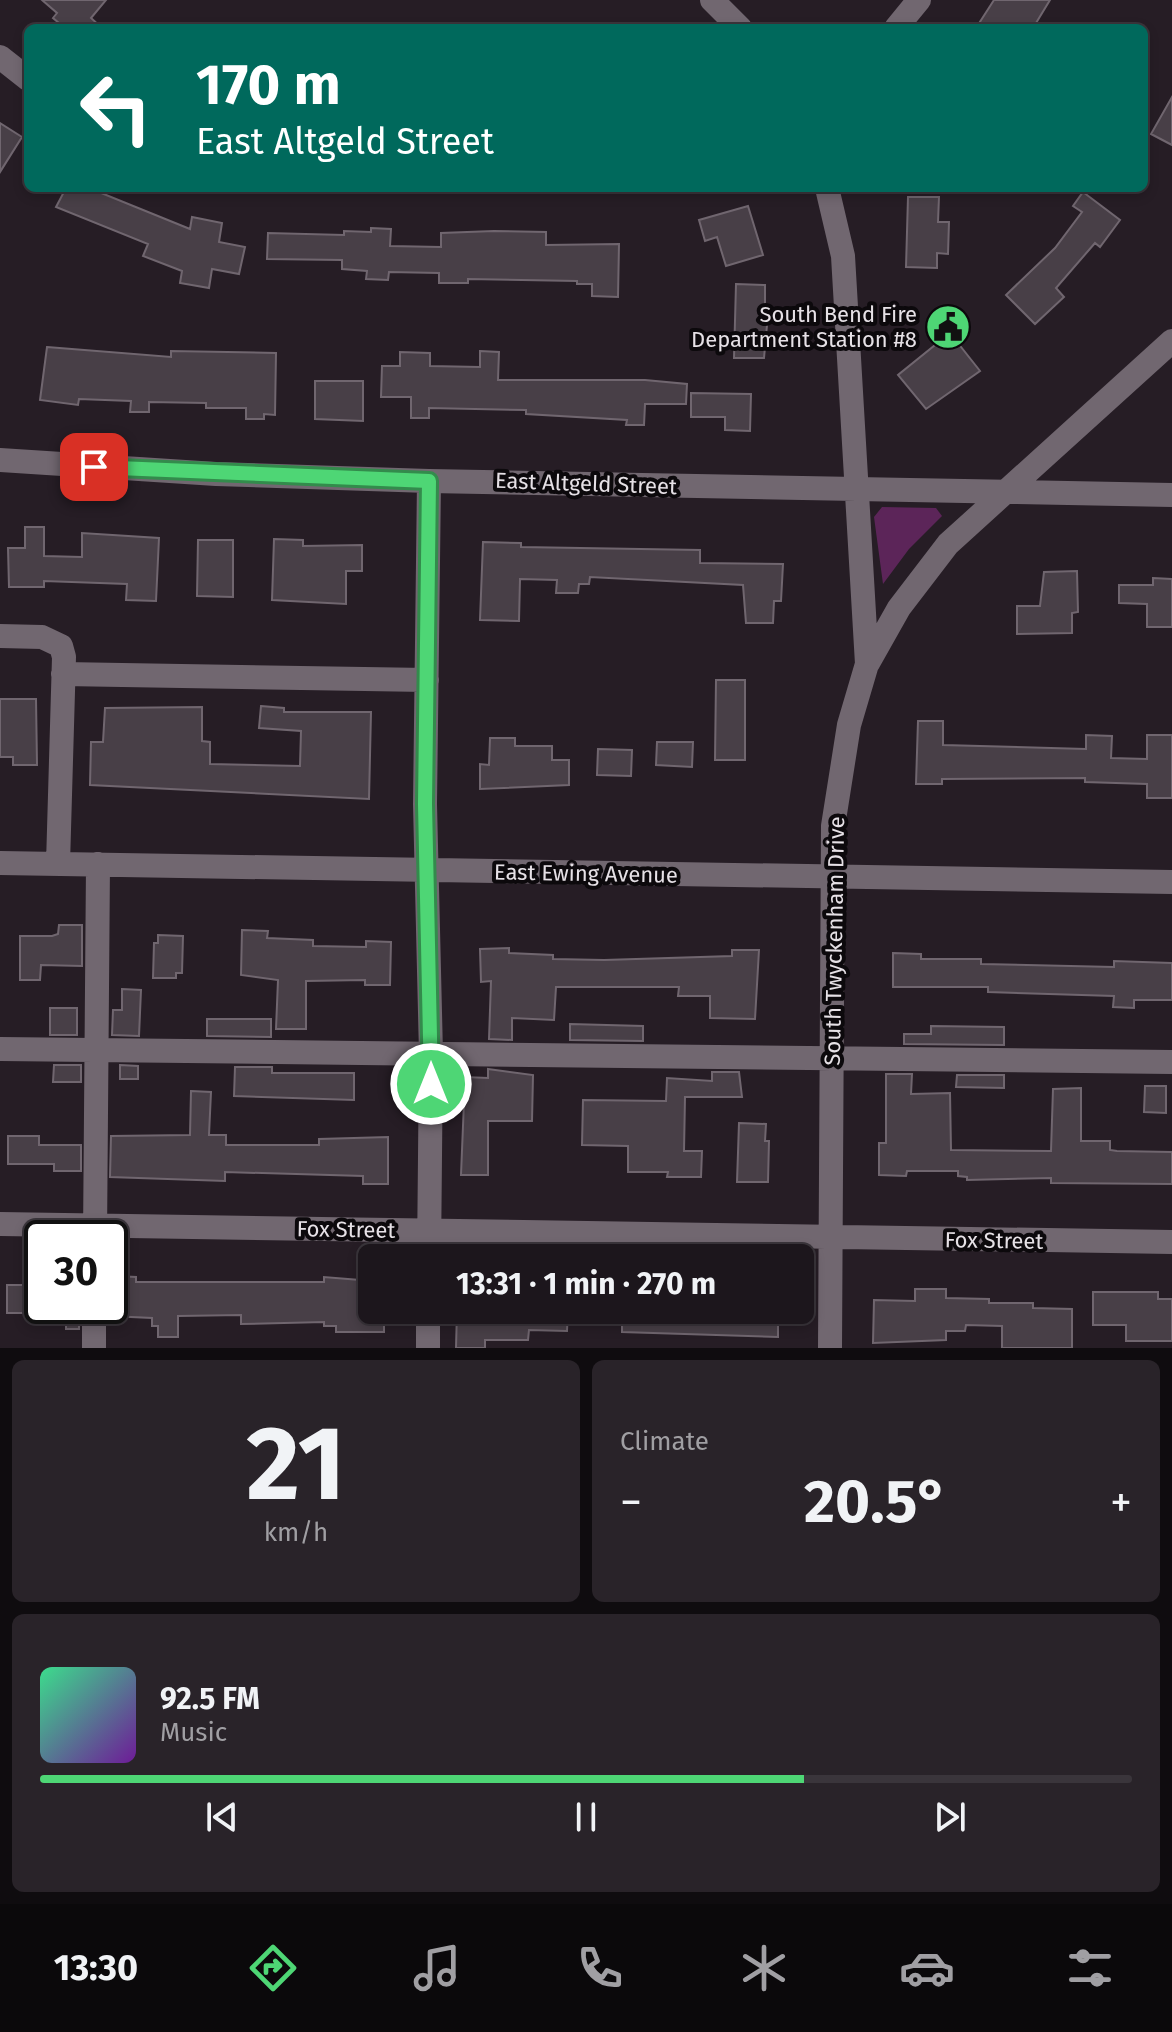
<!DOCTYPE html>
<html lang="en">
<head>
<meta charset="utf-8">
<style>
	:root { --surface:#1c161c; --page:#292329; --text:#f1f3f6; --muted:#a09fa3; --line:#3a353b; --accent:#4ed675 }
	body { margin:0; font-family:"Fira Sans",sans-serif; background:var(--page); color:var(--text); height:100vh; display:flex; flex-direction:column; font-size:30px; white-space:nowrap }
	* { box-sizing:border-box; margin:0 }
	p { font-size:26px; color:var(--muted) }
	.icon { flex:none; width:44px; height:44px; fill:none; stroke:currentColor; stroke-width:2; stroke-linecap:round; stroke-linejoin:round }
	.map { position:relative; height:1348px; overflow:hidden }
	.sheet { display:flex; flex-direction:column; gap:12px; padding:12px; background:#0f0c0f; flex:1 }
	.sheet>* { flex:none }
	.top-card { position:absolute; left:24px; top:24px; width:1124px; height:168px; border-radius:12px; box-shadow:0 4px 12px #0003,0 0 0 2px var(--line); background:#00695c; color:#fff; overflow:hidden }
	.speed { position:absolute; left:24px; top:1220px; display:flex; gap:16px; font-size:40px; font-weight:700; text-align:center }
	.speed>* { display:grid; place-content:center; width:104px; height:104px; border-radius:50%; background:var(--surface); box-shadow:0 4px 12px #0003,0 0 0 2px var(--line); line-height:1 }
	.speed .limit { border:4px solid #111; border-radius:12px; background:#fff; color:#111 }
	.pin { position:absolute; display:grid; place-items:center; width:68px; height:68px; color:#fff; margin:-34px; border-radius:16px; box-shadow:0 4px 12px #0006 }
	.me { position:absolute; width:88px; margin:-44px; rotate:0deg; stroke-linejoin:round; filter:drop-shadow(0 0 6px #0008) }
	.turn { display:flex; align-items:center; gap:28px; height:168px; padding:0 40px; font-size:36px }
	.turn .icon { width:104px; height:104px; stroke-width:2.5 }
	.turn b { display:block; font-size:56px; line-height:68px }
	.big { font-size:60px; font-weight:700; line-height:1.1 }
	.sheet .tile { flex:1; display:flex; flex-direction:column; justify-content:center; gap:12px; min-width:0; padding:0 28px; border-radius:12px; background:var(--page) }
	.sheet .dial { align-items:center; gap:0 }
	.dial b { font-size:104px; line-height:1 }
	.song { display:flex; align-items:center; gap:24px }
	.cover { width:96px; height:96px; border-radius:12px; background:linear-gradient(135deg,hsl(150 70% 55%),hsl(280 70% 35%)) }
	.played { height:8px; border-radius:4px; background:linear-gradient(90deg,var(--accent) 70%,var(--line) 70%) }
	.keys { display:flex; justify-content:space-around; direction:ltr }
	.heat { display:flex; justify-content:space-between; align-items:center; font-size:44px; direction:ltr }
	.sheet .tiles { flex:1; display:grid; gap:12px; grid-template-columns:1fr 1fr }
	.tile:last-child { grid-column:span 2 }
	.trip { position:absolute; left:358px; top:1244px; width:456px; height:80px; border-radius:12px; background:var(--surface); box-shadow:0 4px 12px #0003,0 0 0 2px var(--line); font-weight:700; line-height:80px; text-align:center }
	.menu { display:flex; height:128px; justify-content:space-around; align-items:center; background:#0b090b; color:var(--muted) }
	.menu .icon { width:56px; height:56px }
	.menu .on { color:var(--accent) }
	.menu b { font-size:36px; color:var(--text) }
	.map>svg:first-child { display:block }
	.green { fill:#5c2559 }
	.building { fill:#483f47; stroke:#70666f; stroke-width:2 }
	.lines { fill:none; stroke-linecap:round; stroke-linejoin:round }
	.minor { stroke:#716770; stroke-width:24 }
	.route-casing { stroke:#338b4c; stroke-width:20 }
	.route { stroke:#4ed675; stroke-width:14 }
	.labels { text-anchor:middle; stroke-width:8; stroke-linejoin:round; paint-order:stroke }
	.poi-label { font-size:22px; fill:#e6e1e6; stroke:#0c090c; text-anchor:end }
	.street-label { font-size:22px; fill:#e6e1e6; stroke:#0c090c }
</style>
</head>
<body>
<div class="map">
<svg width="1172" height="1348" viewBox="0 0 1172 1348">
	<rect width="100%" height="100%" fill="#261d25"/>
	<path class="green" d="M882 507 936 508 942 516 909 549 883 584 874 517Z"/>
	<path class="building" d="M42 0H106L91 18 102 28H65L53 18 57 13Z
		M994 0H1050L1033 28H976Z
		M1172 97V145L1151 134Z
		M0 123 22 137 0 172Z
		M66 188H89L190 229 192 217 222 223 219 242 245 247 239 274 212 269 209 288 180 283 182 271 143 256 148 244 56 207Z
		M1083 192 1120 220 1100 247 1095 243 1056 288 1064 297 1035 324 1006 295 1055 248 1082 212 1073 206Z
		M908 197H939L938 222H949L948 254 937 253V268L906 267Z
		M748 206 763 255 726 266 717 237 705 241 699 220Z
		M371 228 391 229 390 246 441 247V233L494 231 546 232V245L619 244 618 297 592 296V284H577V281L468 279V283H439V273L389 272 388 280 366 279 367 271 342 269V260L267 259 268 233 344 235V231L371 232Z
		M736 284 765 285V314H768L764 358H734Z
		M950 333 980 371 926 409 898 375Z
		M47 347 171 357V351L276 353 275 415 264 414V419H246V408H206V403L149 402V412H130L131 401 79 399 78 405 40 400Z
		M480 351 499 352 498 380H645L687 384 686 404H645L644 425H626L627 420 526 414V410L429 408V418H411V397H381L382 366H400V352L430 353V366L480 367Z
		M315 381H363V421L315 419Z
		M691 393 751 394 750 431 725 430V417H691Z
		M25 527H44V556L82 557V533L159 538 156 601 126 600 127 584 44 581V587H9L8 548H25Z
		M274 539 303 540V546L362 545V571H346V604L272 600Z
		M198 540H233V597L197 596Z
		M483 542 521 543V547L700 550V563L783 564 781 601H774L773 623H746L743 585 590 577 589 584H579L578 593H556L557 580 520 579 519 621 480 620Z
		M1077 571 1078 612 1072 613V633L1017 634V606H1040L1044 572Z
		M1153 578 1172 579V627H1147V604L1119 603V585H1153Z
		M716 680H745V760H715Z
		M0 699H36L37 765H13V757H0Z
		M261 706 284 708V712H371L369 799 90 785 91 742H103L105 708 202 707V741L210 742V764L300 766 301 731 259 728Z
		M918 721H943V745L1086 749V735L1112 736 1111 758 1147 759V735H1172V798H1147V784L1085 782V778L942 779V784H916Z
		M490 738H515V746H552V760H569V785L480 789V764L489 765Z
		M657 742H693L692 767 656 765Z
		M598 749 632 750 631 776 597 775Z
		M59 925H82V966L41 965 40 980H20V936H52L58 934Z
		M242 930 268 931 267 938 313 940V946L366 947V941L391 942 390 985H365V980L306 981V1029H276L278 980 241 975Z
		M158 935 183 936 182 973H176V978H153L154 943H158Z
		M509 948V953L553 955V959L604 960 732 956V950H759L755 1019 710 1018V996H678L679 987H556L554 1020 512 1018V1040L489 1039 491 981 481 982 480 949Z
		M893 953 921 954V959H981V964L1114 967V961L1172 963V1000H1134V1008L1113 1007 1114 996 988 992V987H893Z
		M122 989 141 990 139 1036 112 1035 113 1010H122Z
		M50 1008H77V1035H50Z
		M207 1019H271V1037L207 1036Z
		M570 1024 643 1026V1041L570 1040Z
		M931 1026 1004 1027V1045L904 1044V1034H931Z
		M54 1065H81V1082H53Z
		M120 1065 138 1066V1079H120Z
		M235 1067H272V1073H354V1100L234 1096Z
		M488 1069 533 1075 532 1121H488V1175H461L465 1077 488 1078Z
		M712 1072H739L742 1097H685L684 1151H702L701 1177H667L668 1172H628V1146L582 1145 583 1100 666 1101 667 1078 712 1081Z
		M886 1074H912L911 1094 950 1093 951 1150 1051 1151 1053 1089 1081 1088V1141H1110V1150L1117 1151 1172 1152V1184L1051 1183V1178L967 1180V1177L958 1176V1171H907L906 1176 879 1175V1143H886Z
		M957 1075H1004V1088L956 1087Z
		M1145 1086H1166V1113L1144 1112Z
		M191 1091 211 1092 209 1135H226V1145H319V1139L388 1137V1184H363V1176L225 1172V1181L110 1177 111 1136 190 1135Z
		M739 1123 766 1124 765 1141H769L768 1182H737Z
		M8 1136H39V1145H81V1171H54V1164H8Z
		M115 1276 136 1277V1282H324V1277L372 1281V1310H384V1332H336V1326H324V1322L241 1324V1315L178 1316V1337H158V1326H152V1318L110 1316V1286H114Z
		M7 1285H42V1313H7Z
		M915 1289H946V1298L989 1299V1303H1033V1308L1072 1309V1348H1002V1326L966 1325 965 1331H946V1340L873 1343 874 1300 915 1301Z
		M1093 1292H1158V1299H1172V1341H1126V1325H1093Z
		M66 1306H79V1329H66Z
		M457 1310H568L567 1331 529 1330 528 1340H485V1348H456Z
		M622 1310H778V1337L622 1332Z"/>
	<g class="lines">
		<path class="minor" d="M712 0 740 28
			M896 28 919 0
			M0 57 28 79
			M827 188 843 256 867 664 849 725 833 826 830 1348
			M0 460 216 474 429 481 1172 495
			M429 481 425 804 431 1054 429 1258
			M0 636 42 637 61 646 64 657 58 864
			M868 663 899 608 948 544 1172 341
			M63 674 427 680
			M0 863 1172 882
			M0 1049 1172 1062
			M0 1224 1172 1242
			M95 1238 98 864
			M94 1348V1306
			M428 1348V1310"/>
	</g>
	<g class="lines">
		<g class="route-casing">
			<path id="route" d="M94 467 429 481 425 804 431 1084"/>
		</g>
		<use href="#route" class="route"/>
	</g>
	<defs>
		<g id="civic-disc" transform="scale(2.3)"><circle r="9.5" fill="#4ed675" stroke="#0c090c"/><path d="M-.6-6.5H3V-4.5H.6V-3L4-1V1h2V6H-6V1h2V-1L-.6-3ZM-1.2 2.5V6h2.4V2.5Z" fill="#111"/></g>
	</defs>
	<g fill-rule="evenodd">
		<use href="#civic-disc" x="948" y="327"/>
	</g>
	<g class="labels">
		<g class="poi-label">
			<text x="917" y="322">South Bend Fire<tspan x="917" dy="25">Department Station #8</tspan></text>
		</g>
		<g class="street-label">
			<text transform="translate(586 483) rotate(2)" y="8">East Altgeld Street</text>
			<text transform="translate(586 873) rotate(1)" y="8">East Ewing Avenue</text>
			<text transform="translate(834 941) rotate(-89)" y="8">South Twyckenham Drive</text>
			<text transform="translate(346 1229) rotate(1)" y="8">Fox Street</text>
			<text transform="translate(994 1240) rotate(1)" y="8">Fox Street</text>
		</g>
	</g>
</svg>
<div class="speed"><div class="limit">30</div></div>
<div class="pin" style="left:94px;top:467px;background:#d93025"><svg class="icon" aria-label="arrive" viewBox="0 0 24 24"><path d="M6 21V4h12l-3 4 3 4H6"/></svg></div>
<svg class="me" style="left:431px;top:1084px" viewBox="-20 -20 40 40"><circle r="17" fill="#4ed675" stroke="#fff" stroke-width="3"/><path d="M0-11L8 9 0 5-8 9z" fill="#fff"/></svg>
<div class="trip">13:31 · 1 min · 270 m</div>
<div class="top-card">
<div class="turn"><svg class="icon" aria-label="left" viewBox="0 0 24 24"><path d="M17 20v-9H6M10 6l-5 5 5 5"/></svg><div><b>170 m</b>East Altgeld Street</div></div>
</div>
</div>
<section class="sheet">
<div class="tiles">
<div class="tile dial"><b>21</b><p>km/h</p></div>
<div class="tile"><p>Climate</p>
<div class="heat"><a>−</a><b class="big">20.5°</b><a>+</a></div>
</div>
<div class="tile">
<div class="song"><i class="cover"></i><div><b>92.5 FM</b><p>Music</p></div></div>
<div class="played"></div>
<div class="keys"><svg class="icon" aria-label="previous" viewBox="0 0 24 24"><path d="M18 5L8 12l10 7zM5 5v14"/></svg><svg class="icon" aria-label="pause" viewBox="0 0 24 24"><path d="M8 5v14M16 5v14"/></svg><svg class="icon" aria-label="next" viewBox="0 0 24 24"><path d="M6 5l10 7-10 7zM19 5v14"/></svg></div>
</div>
</div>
</section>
<nav class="menu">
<b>13:30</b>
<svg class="icon on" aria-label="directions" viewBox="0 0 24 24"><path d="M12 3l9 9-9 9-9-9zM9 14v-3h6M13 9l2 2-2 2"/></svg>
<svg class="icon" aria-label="music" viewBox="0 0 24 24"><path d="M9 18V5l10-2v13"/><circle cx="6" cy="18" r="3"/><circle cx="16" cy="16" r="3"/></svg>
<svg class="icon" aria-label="phone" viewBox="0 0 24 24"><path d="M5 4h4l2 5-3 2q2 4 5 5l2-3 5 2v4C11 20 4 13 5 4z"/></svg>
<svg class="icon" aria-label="climate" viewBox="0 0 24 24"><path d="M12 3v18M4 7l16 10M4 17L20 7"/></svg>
<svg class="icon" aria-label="car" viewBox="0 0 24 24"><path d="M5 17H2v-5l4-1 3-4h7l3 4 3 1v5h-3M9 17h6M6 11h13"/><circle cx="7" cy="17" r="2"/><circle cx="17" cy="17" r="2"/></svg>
<svg class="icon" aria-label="filters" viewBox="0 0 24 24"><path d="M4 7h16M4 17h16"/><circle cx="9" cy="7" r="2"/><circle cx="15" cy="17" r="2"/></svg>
</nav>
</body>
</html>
